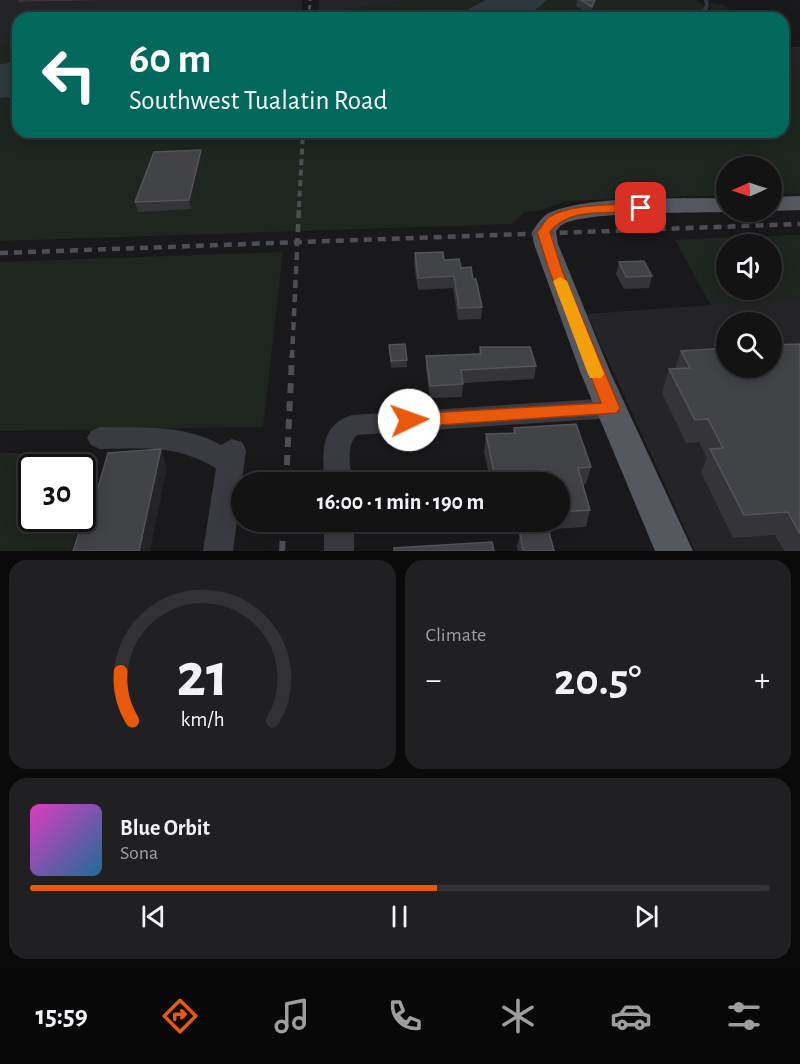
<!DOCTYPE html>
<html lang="en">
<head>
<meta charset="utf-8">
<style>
	:root { --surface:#131314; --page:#202022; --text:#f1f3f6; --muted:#9d9ea0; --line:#323234; --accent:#ea580c }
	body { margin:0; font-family:"Alegreya Sans",sans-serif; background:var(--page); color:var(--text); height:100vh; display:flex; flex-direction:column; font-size:22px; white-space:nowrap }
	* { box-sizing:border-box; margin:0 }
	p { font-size:20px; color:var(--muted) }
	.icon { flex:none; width:33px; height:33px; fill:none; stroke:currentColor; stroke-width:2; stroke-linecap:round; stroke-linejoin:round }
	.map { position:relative; height:551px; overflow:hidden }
	.sheet { display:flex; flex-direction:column; gap:9px; padding:9px; background:#0a0a0b; flex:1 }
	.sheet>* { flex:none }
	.banner { position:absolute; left:12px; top:12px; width:777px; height:126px; border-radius:18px; box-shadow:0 3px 15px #0003,0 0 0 2px var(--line); background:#00695c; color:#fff; overflow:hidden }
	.needle { width:39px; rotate:267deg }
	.controls { position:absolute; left:716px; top:156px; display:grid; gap:12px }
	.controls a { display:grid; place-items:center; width:66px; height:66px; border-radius:50%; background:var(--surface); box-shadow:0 3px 15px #0003,0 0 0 2px var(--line); font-size:30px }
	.speed { position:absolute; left:18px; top:454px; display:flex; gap:12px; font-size:30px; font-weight:700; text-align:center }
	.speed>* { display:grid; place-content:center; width:78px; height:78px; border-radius:50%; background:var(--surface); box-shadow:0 3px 15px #0003,0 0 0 2px var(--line); line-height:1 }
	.speed .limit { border:3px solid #111; border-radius:9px; background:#fff; color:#111 }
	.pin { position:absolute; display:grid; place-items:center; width:51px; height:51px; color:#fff; margin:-26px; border-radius:12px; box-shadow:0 3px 9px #0006 }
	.me { position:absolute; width:66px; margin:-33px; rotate:87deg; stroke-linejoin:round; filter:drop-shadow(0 0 4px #0008) }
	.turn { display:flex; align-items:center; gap:21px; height:126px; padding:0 18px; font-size:27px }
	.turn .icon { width:78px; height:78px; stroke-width:2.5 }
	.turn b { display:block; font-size:42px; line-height:51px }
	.big { font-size:45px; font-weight:600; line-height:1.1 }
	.sheet .tile { flex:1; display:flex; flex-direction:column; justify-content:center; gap:9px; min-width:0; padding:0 21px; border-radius:18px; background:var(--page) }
	.sheet .dial { align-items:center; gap:0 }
	.dial svg { height:156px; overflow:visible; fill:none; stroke:var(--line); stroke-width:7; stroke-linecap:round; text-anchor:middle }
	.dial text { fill:var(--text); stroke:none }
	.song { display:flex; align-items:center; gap:18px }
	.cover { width:72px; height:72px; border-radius:9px; background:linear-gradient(135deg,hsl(310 70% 55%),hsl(200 70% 35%)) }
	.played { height:6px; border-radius:3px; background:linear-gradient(90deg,var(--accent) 55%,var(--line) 55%) }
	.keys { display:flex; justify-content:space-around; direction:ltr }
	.heat { display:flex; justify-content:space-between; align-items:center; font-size:33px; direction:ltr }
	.sheet .tiles { flex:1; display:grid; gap:9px; grid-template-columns:1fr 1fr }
	.tile:last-child { grid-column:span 2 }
	.trip { position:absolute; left:231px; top:472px; width:339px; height:60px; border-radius:30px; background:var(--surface); box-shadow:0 3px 15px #0003,0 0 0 2px var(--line); font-weight:600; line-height:60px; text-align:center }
	.dock { display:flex; height:96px; justify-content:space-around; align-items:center; background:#080808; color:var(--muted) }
	.dock .icon { width:42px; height:42px }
	.dock .current { color:var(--accent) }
	.dock b { font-size:27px; color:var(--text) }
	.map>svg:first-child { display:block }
	.built { fill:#252528; fill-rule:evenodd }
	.green { fill:#1e261f; fill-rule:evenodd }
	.water { fill:#2e3940 }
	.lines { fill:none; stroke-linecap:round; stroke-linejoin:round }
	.stream { stroke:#2e3940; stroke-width:4 }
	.minor { fill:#3a3b40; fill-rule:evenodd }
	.major { fill:#56585f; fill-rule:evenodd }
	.rail-far3 { stroke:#4d4f55; stroke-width:3; stroke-dasharray:4.5 4; stroke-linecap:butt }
	.rail-far2 { stroke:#4d4f55; stroke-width:4; stroke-dasharray:6 4.5; stroke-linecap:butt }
	.rail-far1 { stroke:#4d4f55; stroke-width:4.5; stroke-dasharray:8 6; stroke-linecap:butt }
	.rail { stroke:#4d4f55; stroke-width:6; stroke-dasharray:10 8; stroke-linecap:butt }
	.wall { fill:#353539 }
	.shaded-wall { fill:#242427 }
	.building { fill:#424347; stroke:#525459; stroke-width:1.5 }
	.route { fill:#ea580c; stroke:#983908; stroke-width:1.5 }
	.slow { fill:#f59e0b }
</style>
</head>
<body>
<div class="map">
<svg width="800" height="551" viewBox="0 0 800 551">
	<rect width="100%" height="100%" fill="#19191b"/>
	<path class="built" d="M0 0H302L301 15 260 18H18V43L0 45Z
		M319 0H407L319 14Z
		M783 47H800V76L783 63Z
		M800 235V551H695L587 314 711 305 675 240ZM726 244H771V290H726ZM726 322H771V368H726Z"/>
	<path class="green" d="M407 0H485L452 18H260L319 14Z
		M547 0H696L710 10 711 3 723 5 743 18H526Z
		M18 43V62L0 64V45Z
		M783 63 800 76V193L771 194V166H726V195L567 201 538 211 525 212 512 224 0 241V98L18 97V132H783Z
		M800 235V299L711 305 675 240ZM726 244H771V290H726Z
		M283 252 263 427 0 431V262Z
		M0 453H19L39 463 99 460 83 515 82 468H32V519H81L71 551H0Z"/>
	<path class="water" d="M485 0H547L526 18H452Z
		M18 62V97L0 98V64Z"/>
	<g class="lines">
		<path class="stream" d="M703 18 701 16 707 6 706 0"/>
		<path class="minor" d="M612 398 621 401 625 408 621 415 612 418 357 435C345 445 351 469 352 483H324C323 454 319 425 352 415Z
			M100 427C141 428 184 424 221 445L232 439 242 442 246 450 233 551H203L216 468C174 444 146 449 100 449L91 445 87 438 91 431Z
			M324 522H354V551H324Z"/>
		<path class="major" d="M800 196V210L771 211V197Z
			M726 198V212C696 213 582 211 562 225 561 225 556 231 556 232L558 244 611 374 693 551H655L581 374 534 244 532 232C536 226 541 218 547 214 583 195 682 199 726 198Z"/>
		<path class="rail-far3" d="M309 18 310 0"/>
		<path class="rail-far2" d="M299 207 303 132"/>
		<path class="rail-far1" d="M0 253 800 224
			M292 358 299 206"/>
		<path class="rail" d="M286 483 292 356
			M282 551 284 522"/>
	</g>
	<path class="wall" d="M18 0H107L19 2Z
		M577 0H597L591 15 576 6Z
		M201 150 203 159 191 209 138 212 135 202Z
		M415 253 444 260 461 268 473 279 482 307 481 319 458 320 453 288 418 290 414 265Z
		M619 262 652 276 649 288 624 289 616 274Z
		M800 344V551H784L775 535 733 538 701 472 707 458 699 442 686 443 662 393 669 369H675L681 351Z
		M389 345 407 360V367L391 368Z
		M480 347 536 366 534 379 463 383 462 397 430 398 426 369V356L479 354Z
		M514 428 591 467 586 484H583L590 510 586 527 552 529 550 522H560V483H491L484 452 486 434 513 433Z
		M520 533 554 551H518L517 546Z"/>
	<path class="shaded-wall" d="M595 0H597L591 15 592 7Z
		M201 150 203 159 191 209 189 200Z
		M161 449 167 468 150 551H139Z"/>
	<path class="building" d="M581 0H595L592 7Z
		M201 150 189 200 135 202 154 152Z
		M443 252 444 260 459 259 461 268 471 267 473 279H476L482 307 459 308 454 276 418 278 415 253Z
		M644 261 652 276 626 277 619 262Z
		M405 344 407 360 391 361 389 345Z
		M800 344V534L788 512 744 515 710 449 723 448 708 419 695 420 669 369 690 368 681 351 726 348V368H771V345Z
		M480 347H530L536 366 461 370 463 384 430 386 426 356 481 354Z
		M576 424 591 467 578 468 590 510 560 512V483H547L544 470 494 473 486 434 515 433 514 428Z
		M161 449 139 551H73L82 523 88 522 108 453Z
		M475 471 477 483H415L414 475Z
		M549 532 554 551H523L520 533Z
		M492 542 494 551H394V548Z"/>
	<path class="route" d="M641 204 647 208 645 210C614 217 572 204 550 232L562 270 620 408 617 413 409 427 403 425 400 420 403 416 409 414 601 403 549 270 537 232C541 228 545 220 549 217 570 203 616 205 641 204Z"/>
	<path class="slow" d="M560 277 567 281 604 374 601 378H590L588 374 553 281Z"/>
</svg>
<div class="controls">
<a><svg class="needle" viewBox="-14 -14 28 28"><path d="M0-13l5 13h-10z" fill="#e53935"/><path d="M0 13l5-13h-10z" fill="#9d9ea0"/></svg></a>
<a><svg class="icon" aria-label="sound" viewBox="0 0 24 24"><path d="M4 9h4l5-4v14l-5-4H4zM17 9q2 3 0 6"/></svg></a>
<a><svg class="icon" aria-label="search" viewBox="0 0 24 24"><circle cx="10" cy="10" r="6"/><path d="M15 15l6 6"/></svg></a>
</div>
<div class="speed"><div class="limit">30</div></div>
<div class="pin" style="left:641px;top:208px;background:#d93025"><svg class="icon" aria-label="arrive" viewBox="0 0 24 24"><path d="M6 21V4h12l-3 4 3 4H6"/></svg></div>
<svg class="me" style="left:409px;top:420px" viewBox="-20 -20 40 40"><circle r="19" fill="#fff"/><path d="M0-13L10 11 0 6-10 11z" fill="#ea580c"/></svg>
<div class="trip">16:00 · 1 min · 190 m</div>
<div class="banner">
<div class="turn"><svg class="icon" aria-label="left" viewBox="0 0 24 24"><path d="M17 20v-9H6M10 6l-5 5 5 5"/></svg><div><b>60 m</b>Southwest Tualatin Road</div></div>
</div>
</div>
<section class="sheet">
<div class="tiles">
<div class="tile dial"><svg viewBox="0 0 100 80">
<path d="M14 69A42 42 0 1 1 86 69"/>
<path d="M14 69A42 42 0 0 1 8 44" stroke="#ea580c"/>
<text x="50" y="56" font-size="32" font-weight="700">21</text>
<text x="50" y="72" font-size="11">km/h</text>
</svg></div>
<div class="tile"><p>Climate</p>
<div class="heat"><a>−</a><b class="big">20.5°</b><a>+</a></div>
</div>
<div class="tile">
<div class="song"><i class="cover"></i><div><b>Blue Orbit</b><p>Sona</p></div></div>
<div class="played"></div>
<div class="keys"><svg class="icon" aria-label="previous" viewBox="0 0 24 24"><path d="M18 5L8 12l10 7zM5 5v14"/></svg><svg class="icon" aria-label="pause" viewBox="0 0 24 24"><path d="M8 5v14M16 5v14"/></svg><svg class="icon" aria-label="next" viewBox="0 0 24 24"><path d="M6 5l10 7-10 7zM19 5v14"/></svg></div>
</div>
</div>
</section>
<nav class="dock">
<b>15:59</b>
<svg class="icon current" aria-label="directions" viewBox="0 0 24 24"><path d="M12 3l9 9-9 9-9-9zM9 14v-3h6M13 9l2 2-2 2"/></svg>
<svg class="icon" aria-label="music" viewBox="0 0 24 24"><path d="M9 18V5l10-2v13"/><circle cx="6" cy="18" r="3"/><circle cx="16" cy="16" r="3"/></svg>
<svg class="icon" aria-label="phone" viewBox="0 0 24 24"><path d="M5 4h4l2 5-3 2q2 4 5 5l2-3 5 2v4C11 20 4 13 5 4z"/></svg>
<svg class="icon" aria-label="climate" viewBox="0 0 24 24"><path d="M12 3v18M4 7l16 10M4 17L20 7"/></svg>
<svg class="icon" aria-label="car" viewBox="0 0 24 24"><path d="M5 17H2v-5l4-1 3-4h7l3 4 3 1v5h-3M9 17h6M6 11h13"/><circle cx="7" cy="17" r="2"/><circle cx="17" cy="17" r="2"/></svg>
<svg class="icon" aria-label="filters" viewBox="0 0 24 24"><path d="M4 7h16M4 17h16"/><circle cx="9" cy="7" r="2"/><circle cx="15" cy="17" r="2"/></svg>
</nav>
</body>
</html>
